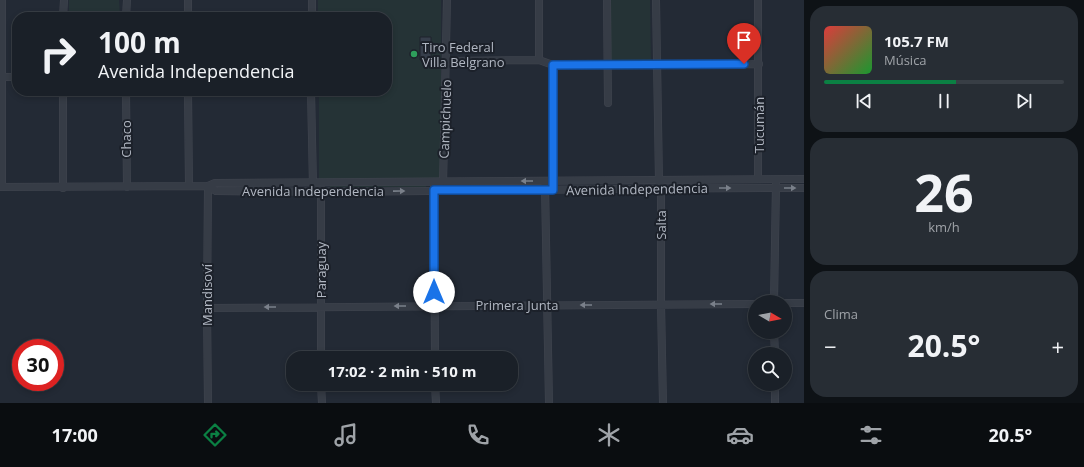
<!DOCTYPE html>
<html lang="es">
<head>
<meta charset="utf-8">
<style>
	:root { --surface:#1a2028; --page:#272d34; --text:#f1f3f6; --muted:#9fa3a8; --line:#383e45; --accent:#0b8043 }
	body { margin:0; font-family:"Open Sans",sans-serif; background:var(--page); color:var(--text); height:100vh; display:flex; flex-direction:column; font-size:15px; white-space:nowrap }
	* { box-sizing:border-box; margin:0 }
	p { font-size:13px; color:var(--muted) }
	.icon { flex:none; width:22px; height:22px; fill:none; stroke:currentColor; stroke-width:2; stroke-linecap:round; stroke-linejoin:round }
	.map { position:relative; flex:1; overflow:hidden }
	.drawer { display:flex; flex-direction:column; gap:6px; padding:6px; background:#0e1216; width:280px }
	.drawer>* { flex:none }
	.top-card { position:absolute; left:12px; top:12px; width:380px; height:84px; border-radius:16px; box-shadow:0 2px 6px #0003,0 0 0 1px var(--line); background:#1a2028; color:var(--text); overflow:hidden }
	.needle { width:26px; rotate:100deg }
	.controls { position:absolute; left:748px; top:295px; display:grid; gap:8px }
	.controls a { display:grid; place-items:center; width:44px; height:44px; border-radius:50%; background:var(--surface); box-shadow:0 2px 6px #0003,0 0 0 1px var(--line); font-size:20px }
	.speed { position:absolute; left:12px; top:339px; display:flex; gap:8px; font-size:20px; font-weight:700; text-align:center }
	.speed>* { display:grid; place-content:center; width:52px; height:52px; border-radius:50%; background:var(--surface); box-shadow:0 2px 6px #0003,0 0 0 1px var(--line); line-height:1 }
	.speed .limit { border:6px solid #d22; background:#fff; color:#111 }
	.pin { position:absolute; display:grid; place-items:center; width:34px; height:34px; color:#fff; margin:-41px -17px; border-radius:50% 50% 50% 0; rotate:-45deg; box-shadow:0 0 4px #0007 }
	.pin .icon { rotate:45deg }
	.me { position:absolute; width:44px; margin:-22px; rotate:0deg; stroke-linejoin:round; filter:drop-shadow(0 0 3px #0008) }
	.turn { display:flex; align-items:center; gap:14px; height:84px; padding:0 20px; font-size:18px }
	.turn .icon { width:52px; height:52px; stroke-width:2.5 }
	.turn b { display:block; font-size:28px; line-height:34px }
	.big { font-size:30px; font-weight:700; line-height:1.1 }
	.drawer .card { flex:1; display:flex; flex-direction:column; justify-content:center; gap:6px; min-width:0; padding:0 14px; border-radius:16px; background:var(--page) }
	.drawer .dial { align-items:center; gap:0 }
	.dial b { font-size:52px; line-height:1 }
	.song { display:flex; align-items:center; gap:12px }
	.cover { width:48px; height:48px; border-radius:6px; background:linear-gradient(135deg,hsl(0 70% 55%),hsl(130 70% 35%)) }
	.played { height:4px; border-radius:2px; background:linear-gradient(90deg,var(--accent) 55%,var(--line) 55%) }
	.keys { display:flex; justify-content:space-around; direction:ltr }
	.heat { display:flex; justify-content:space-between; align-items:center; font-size:22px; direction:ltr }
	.trip { position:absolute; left:286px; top:351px; width:232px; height:40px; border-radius:16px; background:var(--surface); box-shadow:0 2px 6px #0003,0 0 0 1px var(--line); font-weight:700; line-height:40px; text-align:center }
	.tabs { display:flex; height:64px; justify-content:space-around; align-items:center; background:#0a0d10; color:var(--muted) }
	.tabs .icon { width:28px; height:28px }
	.tabs .selected { color:var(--accent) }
	.tabs b { font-size:18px; color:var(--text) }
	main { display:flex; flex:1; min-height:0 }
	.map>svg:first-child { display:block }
	.green { fill:#253336 }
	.building { fill:#363e4b; stroke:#1e232c }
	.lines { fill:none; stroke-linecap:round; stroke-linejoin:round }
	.minor-casing { stroke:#40454f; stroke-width:8 }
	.minor { stroke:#363c46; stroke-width:7 }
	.oneway { fill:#7a808a }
	.route-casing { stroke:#114b97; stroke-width:10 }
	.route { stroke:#1a73e8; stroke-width:7 }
	.leisure-dot { fill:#2e9e5b; stroke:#1c212a; stroke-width:1.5 }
	.labels { text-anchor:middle; stroke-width:4; stroke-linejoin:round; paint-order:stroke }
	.poi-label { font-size:13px; fill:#b1b7c2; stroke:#1c212a; text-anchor:start }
	.street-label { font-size:13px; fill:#b1b7c2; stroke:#1c212a }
</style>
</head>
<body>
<main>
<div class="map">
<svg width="804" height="403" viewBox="0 0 804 403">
	<rect width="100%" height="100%" fill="#232a35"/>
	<path class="green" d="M69 0H119L120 17H69Z
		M318 0H441V178L319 179V91H387V17H318Z
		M610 0H650L651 61 611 62Z
		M330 185H426V187H330Z
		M448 185H538V187H448Z"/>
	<path class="building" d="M420 37H431V60H420Z"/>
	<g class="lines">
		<g class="minor-casing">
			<path id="minor" d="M607 0 608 103
				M656 0 659 181 661 188V304L663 403
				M63 17 64 0
				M126 17 127 0
				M188 17V0
				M312 17V0
				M539 60V0
				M446 61 539 60 553 65 759 64
				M0 77H17
				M63 91V188
				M126 91 127 187
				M188 91 189 186
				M311 91 313 186
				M758 179V0
				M443 184 447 0
				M553 184V65
				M545 185 549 403
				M208 186 216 191C412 194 608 187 804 188
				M208 186 207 308 208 403
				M434 186 435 358
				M0 187 208 186 215 183 804 179
				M2 187V0
				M774 302 776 184
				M785 303H804
				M207 308 755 304
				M774 332 775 354
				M321 358V188
				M321 384 322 403
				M435 384 436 403
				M775 384V403"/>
		</g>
		<use href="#minor" class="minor"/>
	</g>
	<defs><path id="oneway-solid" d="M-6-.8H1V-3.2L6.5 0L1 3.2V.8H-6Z"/></defs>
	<g class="oneway">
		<use href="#oneway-solid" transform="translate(527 181) rotate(-180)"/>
		<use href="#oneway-solid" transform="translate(725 188)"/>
		<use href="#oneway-solid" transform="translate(790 188)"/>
		<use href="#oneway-solid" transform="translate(399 191) rotate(-1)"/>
		<use href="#oneway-solid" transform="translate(716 304) rotate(180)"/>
		<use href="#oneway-solid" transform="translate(586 305) rotate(180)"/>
		<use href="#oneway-solid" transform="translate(400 306) rotate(180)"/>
		<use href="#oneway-solid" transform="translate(270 307) rotate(180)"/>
	</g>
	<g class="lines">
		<g class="route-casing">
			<path id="route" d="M434 292V190H553V65L744 64"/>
		</g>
		<use href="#route" class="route"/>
	</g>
	<circle class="leisure-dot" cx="414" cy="54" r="4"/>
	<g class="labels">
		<g class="poi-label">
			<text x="422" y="52">Tiro Federal<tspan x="422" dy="15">Villa Belgrano</tspan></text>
		</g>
		<g class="street-label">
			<text transform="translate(445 119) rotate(-88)" y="5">Campichuelo</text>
			<text transform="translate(759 125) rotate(-90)" y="5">Tucumán</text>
			<text transform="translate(126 139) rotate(-90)" y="5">Chaco</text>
			<text transform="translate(637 189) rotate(-1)" y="5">Avenida Independencia</text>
			<text x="313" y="196">Avenida Independencia</text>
			<text transform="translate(661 225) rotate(-90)" y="5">Salta</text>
			<text transform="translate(321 270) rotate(-90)" y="5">Paraguay</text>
			<text transform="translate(207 295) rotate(-90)" y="5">Mandisoví</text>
			<text x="517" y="310">Primera Junta</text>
		</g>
	</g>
</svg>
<div class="controls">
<a><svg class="needle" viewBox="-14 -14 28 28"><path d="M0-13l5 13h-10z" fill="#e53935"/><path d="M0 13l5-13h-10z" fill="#9fa3a8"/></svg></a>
<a><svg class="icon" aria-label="search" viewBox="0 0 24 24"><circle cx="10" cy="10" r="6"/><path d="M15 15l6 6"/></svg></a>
</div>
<div class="speed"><div class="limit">30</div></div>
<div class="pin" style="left:744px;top:64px;background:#d93025"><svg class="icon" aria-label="arrive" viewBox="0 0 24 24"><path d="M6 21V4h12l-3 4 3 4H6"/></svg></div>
<svg class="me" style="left:434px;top:292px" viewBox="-20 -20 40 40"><circle r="19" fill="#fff"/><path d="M0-13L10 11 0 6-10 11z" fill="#1a73e8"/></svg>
<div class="trip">17:02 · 2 min · 510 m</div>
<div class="top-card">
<div class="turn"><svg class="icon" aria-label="right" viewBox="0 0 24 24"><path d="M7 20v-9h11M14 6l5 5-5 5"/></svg><div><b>100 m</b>Avenida Independencia</div></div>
</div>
</div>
<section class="drawer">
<div class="card">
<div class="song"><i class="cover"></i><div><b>105.7 FM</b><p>Música</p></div></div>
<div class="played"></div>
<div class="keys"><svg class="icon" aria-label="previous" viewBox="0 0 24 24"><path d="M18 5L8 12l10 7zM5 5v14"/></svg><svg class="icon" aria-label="pause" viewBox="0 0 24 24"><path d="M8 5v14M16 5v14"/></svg><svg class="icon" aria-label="next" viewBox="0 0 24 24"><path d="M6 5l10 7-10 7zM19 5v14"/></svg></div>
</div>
<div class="card dial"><b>26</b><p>km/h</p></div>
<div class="card"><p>Clima</p>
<div class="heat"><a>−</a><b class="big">20.5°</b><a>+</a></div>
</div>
</section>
</main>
<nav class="tabs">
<b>17:00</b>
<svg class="icon selected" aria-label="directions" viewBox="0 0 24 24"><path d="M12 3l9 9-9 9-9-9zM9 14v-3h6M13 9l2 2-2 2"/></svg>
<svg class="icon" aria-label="music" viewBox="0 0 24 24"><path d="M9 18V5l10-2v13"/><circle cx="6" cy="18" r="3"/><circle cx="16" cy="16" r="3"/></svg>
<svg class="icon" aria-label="phone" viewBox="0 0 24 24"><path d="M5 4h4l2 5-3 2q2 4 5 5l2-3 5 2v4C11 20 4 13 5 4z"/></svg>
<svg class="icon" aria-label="climate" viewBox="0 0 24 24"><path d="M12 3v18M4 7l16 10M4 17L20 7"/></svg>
<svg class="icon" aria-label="car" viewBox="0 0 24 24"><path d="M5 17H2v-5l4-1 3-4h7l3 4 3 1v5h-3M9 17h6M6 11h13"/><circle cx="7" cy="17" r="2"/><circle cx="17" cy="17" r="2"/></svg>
<svg class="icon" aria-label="filters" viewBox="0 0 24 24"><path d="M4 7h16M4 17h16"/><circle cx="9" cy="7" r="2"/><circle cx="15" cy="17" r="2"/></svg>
<b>20.5°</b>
</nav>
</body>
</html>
